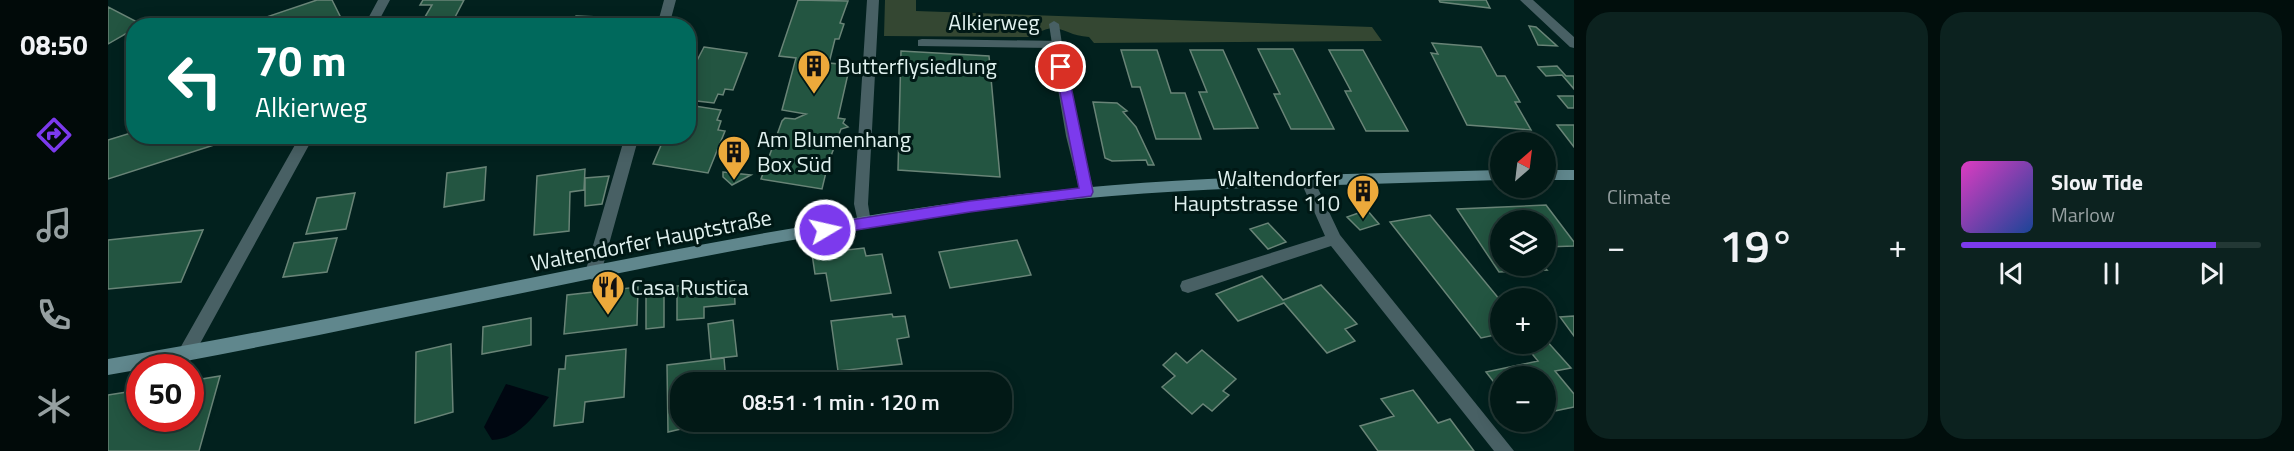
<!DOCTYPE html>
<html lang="en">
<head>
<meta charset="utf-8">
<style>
	:root { --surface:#021916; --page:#0c221f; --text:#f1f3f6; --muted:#96a0a1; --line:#233835; --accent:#7c3aed }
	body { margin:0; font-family:"Titillium Web",sans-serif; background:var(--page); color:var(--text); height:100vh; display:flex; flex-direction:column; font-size:22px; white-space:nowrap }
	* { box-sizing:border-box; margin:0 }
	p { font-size:20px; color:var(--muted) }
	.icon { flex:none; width:33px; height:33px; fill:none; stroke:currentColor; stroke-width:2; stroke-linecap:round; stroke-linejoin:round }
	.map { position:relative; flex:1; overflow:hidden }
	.panel { display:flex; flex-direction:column; gap:12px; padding:12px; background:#010e0c; width:720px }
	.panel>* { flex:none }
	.guide { position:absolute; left:18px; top:18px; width:570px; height:126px; border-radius:24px; box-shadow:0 3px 15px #0003,0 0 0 2px var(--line); background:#00695c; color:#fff; overflow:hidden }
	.needle { width:39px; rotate:28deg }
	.fabs { position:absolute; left:1382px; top:132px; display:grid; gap:12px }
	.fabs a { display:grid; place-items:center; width:66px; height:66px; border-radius:50%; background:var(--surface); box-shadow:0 3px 15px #0003,0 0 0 2px var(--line); font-size:30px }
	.speed { position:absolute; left:18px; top:354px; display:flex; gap:12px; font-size:30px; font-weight:700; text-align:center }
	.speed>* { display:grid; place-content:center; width:78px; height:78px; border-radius:50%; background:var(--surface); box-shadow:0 3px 15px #0003,0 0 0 2px var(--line); line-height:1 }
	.speed .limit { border:9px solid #d22; background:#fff; color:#111 }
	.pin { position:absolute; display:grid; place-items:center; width:51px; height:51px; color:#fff; margin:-26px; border:3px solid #fff; border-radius:50%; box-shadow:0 2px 6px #0007 }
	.me { position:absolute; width:66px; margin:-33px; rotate:81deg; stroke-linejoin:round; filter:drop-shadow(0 0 4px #0008) }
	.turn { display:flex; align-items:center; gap:21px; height:126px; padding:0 30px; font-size:27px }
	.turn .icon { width:78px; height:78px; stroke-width:2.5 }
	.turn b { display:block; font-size:42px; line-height:51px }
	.big { font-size:45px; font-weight:600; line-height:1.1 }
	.panel .tile { flex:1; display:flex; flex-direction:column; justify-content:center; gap:9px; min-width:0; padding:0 21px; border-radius:24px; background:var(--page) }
	.song { display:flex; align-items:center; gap:18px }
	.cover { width:72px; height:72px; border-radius:9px; background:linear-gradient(135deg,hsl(310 70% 55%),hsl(220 70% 35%)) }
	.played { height:6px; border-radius:3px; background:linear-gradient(90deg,var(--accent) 85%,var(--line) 85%) }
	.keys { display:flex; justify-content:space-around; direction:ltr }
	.heat { display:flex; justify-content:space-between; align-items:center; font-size:33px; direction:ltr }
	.panel .tiles { flex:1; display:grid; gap:12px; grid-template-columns:repeat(2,1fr) }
	.trip { position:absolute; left:562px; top:372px; width:342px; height:60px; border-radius:24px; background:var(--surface); box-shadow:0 3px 15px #0003,0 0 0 2px var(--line); font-weight:600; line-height:60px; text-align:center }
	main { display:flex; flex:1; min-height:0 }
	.tab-bar { display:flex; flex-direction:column; width:108px; justify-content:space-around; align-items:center; background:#010a09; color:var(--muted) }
	.tab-bar .icon { width:42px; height:42px }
	.tab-bar .selected { color:var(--accent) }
	.tab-bar b { font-size:27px; color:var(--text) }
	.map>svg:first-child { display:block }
	.green { fill:#344732 }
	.water { fill:#000711 }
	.building { fill:#235541; stroke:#698477; stroke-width:1.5 }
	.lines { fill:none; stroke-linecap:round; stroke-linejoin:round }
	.service { fill:#486064; fill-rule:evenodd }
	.minor { fill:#486064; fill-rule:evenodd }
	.secondary { fill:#60878d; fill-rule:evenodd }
	.route { fill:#7c3aed; stroke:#51269a; stroke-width:1.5 }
	.labels { text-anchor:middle; stroke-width:6; stroke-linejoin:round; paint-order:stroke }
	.street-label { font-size:22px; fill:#e0f1ef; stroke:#001815 }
	.poi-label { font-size:22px; fill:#e0f1ef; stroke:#001815; text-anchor:start }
</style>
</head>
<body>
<main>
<nav class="tab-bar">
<b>08:50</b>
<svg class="icon selected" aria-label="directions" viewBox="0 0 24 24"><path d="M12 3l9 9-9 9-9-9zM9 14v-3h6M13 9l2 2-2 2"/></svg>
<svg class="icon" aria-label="music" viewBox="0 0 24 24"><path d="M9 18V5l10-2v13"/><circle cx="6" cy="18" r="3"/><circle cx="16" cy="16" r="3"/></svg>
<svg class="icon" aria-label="phone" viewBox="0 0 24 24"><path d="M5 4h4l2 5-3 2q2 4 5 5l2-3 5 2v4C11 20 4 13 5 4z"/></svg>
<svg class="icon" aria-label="climate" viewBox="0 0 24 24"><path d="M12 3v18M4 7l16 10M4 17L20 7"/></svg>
</nav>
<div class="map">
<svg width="1466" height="451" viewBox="0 0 1466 451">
	<rect width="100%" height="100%" fill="#02211e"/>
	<path class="green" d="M777 0H808V11L1264 27 1274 41 986 43 981 37C955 36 950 18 924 37L776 36Z"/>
	<path class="water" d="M398 384 441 397C425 417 412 438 384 440L376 427Z"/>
	<path class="building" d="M209 0H224L235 22 226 26H132Z
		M315 0H356L345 21 333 26H306L310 17H317L324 5H312Z
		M690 0 740 1 732 23 736 24 731 39H727L721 63 742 65 730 118 737 119 735 123 740 127 733 129 720 164 714 189 653 179 674 121 677 118 687 119 698 114 674 110 688 58 671 56Z
		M1331 0H1378L1382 8 1332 2Z
		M0 7 33 24 26 26V29L0 44Z
		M468 16 491 17 489 21H507L505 26H447L449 20H467Z
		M1421 26 1428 27 1449 46 1430 45Z
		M1324 43 1373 47 1389 76H1397L1412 102H1407L1423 130 1359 125 1323 53 1330 54Z
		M596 47 639 53 625 90 617 89 615 95 610 94 606 103 580 100V71L583 72Z
		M1150 49H1185L1226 129H1183L1166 94H1172Z
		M1013 50H1049L1063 93H1077L1093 139H1048L1032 87H1024Z
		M1082 50H1115L1150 128 1106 129 1091 92H1099Z
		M1221 50H1255L1300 131H1258L1237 91H1243Z
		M793 51 881 56 892 177 790 170Z
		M1449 66 1458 76H1466V89L1454 75 1438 76 1430 67Z
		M1450 96H1466V108H1460Z
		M985 102 1009 103 1019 111 1015 112 1028 127 1046 165H1040L1038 160 1004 161 997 158Z
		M580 105 613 110 609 120 613 121 610 130 617 131 600 173 545 164 557 136H580Z
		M1449 125H1466V147Z
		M26 132V136H134L0 179V140Z
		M449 136H485L483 143 447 142Z
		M378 167 376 200 336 207 339 173Z
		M477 169 476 190 462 192 461 231 426 235 429 176Z
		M615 172 643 175 624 185 615 177Z
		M501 176 494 204 477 206V178Z
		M247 193 238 229 198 234 209 198Z
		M1438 205 1466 242V246L1437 247V220H1392V266H1435L1439 270 1391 272 1349 209Z
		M1259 210 1271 224 1252 230 1239 217Z
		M1322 215 1392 300V334L1373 338 1282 222Z
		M1160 223 1178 242 1160 249 1142 229Z
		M95 230 73 282 0 289V240Z
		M229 238 219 272 175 277 186 243Z
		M909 240 923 275 842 288 831 252Z
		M756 248 758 256 774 254 783 293 723 301 718 273 707 274 704 254Z
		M1154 276 1175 300 1213 285 1249 324 1237 329 1247 341 1219 353 1176 303 1130 321 1108 294Z
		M626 281 627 304 596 307V318L569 320V286Z
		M530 287 529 325 456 334 459 295Z
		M556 294V327L538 329V296Z
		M784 314 785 317 797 316 801 337 789 339 794 364 730 371 723 321Z
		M1466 316V336L1452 317Z
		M423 318V345L374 354 375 327Z
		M625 320 629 356 603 359 600 324Z
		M1437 339 1463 368 1447 371 1466 394V407L1437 413V376H1392V390L1378 372 1430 361 1416 344H1437Z
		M343 344 345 412 307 423 308 352Z
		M518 349 516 397 477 402 475 422 446 426 451 369H457L458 356Z
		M1094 350 1128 379 1115 391 1121 395 1104 411 1095 404 1084 414 1054 387 1067 376 1055 365 1068 353 1079 363Z
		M616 358 618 382H573V422H603L560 432 559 365Z
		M112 376 91 451H0V395L32 390V418H82V381Z
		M1305 390 1330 423 1342 419 1366 451H1270L1252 426 1286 416 1273 399Z"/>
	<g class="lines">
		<path class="service" d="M946 21 951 24 954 44 949 47 944 44 941 24Z"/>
		<path class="minor" d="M270 0H282L268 26H256Z
			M556 0H568L561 26H549Z
			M759 0H771L760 204 763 223 761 227H751L746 204Z
			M1412 0H1425L1466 37V48L1462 47Z
			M814 39 953 41 972 136 986 192 984 196 979 198 972 192 958 136 943 48 810 46V40Z
			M192 136H206L83 360 77 363 71 360 69 355 71 350Z
			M517 136H531L493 273 491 278 485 280 479 278 477 273Z
			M1200 176 1205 178 1232 235 1406 451H1386L1223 246 1080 293 1074 291 1072 286 1074 281 1217 236 1193 182Z"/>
		<path class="secondary" d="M1392 170V180C1224 186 1057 186 890 208 591 247 294 324 0 375V359C297 309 591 235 891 197 1057 175 1224 175 1392 170Z
			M1437 170H1466V180H1437Z"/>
	</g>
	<path class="route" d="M953 63 959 67 985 192 983 196 862 212 717 235 712 234V226L717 224 862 201 971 188 947 67Z"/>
	<defs>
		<g id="building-pin" transform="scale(1.725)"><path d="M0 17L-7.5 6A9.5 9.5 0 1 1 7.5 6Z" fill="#eca93b" stroke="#001815"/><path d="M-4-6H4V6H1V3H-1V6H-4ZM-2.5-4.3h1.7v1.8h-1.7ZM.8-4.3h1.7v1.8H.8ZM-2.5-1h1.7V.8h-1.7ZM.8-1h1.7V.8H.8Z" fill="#111"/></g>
		<g id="restaurant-pin" transform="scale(1.725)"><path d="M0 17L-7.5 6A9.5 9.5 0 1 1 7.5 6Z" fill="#eca93b" stroke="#001815"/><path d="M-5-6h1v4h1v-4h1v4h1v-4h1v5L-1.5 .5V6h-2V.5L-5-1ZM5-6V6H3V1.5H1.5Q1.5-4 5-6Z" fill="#111"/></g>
	</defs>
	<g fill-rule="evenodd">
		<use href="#building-pin" x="706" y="66"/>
		<use href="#building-pin" x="626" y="152"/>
		<use href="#building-pin" x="1255" y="191"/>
		<use href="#restaurant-pin" x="500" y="287"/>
	</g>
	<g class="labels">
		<g class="street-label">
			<text x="886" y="30">Alkierweg</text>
			<text transform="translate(543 240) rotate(-11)" y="8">Waltendorfer Hauptstraße</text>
		</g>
		<g class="poi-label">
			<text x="729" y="74">Butterflysiedlung</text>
			<text x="649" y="147">Am Blumenhang<tspan x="649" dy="25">Box Süd</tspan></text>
			<text x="1232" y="186" text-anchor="end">Waltendorfer<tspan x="1232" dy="25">Hauptstrasse 110</tspan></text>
			<text x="523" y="295">Casa Rustica</text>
		</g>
	</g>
</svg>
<div class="fabs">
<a><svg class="needle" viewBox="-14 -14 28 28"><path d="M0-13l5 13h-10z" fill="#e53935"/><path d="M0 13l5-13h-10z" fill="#96a0a1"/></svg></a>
<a><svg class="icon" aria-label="layers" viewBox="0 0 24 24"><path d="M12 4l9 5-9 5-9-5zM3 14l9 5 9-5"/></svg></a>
<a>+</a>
<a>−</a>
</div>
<div class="speed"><div class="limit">50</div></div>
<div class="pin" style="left:953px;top:67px;background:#d93025"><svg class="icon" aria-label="arrive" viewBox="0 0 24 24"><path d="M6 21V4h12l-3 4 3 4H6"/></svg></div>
<svg class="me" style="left:717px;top:230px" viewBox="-20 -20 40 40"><circle r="17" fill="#7c3aed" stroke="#fff" stroke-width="3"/><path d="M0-11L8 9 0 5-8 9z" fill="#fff"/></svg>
<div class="trip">08:51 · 1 min · 120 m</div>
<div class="guide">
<div class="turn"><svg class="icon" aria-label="left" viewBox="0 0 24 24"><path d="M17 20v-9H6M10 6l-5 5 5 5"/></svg><div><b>70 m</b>Alkierweg</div></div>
</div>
</div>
<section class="panel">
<div class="tiles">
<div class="tile"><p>Climate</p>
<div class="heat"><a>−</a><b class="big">19°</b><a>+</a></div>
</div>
<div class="tile">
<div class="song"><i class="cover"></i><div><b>Slow Tide</b><p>Marlow</p></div></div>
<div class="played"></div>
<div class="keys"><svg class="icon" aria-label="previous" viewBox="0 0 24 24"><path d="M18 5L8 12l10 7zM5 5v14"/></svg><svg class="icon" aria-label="pause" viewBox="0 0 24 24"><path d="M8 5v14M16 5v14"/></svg><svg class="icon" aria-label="next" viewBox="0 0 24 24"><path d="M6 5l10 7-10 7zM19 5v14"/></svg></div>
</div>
</div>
</section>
</main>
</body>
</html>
